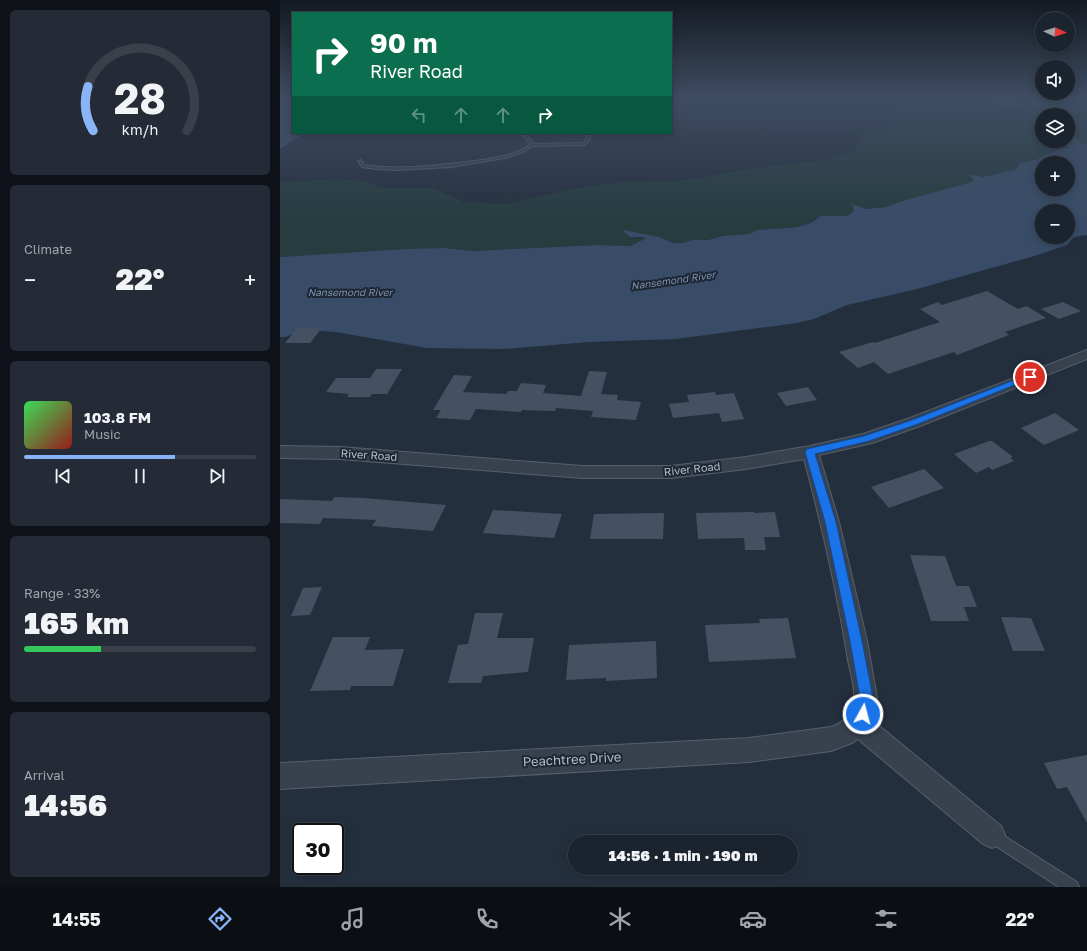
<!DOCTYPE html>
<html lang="en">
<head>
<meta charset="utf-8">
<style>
	:root { --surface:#1b232e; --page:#242b36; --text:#f1f3f6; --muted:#a0a4aa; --line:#39404a; --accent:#8ab4f8 }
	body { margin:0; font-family:"Golos Text",sans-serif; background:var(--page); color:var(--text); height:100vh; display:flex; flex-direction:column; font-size:15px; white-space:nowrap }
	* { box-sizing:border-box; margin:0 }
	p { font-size:13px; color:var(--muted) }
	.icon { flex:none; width:22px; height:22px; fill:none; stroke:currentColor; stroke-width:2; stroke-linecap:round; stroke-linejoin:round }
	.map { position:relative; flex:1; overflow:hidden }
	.sheet { display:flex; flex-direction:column; gap:10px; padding:10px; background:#0f1319; width:280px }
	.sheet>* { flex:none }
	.top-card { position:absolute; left:12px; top:12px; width:380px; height:122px; border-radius:0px; box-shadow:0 2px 10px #0003,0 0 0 1px var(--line); background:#0b6e4f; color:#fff; overflow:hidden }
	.needle { width:26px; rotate:94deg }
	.controls { position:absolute; left:755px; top:12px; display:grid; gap:8px }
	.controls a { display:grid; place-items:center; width:40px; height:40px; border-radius:50%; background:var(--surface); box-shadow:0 2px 10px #0003,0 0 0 1px var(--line); font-size:20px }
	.speed { position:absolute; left:12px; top:823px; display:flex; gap:8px; font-size:20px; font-weight:700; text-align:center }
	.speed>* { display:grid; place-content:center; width:52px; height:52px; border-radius:50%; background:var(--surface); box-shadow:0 2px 10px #0003,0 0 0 1px var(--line); line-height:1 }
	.speed .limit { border:2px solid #111; border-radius:6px; background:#fff; color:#111 }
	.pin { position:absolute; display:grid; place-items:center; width:34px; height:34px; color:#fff; margin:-17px; border:2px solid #fff; border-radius:50%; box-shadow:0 1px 4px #0007 }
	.me { position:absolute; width:44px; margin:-22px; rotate:7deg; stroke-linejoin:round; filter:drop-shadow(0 0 3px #0008) }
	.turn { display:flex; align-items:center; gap:14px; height:84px; padding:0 12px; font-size:18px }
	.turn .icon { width:52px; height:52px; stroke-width:2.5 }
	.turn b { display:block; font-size:28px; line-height:34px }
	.lanes { display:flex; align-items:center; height:38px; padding:0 12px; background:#0003; justify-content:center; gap:20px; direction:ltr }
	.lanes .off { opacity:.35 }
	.big { font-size:30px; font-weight:800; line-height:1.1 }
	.sheet .widget { flex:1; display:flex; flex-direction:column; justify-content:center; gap:6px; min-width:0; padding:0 14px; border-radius:6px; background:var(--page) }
	.sheet .dial { align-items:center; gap:0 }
	.dial svg { height:104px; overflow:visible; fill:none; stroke:var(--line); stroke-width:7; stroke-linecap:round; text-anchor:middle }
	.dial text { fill:var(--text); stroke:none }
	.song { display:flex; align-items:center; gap:12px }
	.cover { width:48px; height:48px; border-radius:6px; background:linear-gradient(135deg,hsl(130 70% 55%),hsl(0 70% 35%)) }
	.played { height:4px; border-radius:2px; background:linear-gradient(90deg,var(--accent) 65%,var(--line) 65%) }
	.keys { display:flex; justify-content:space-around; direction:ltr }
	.heat { display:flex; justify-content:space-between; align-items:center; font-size:22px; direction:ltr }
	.charge { height:6px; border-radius:3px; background:linear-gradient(90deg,#34c759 33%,var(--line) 0) }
	.trip { position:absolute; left:288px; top:835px; width:230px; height:40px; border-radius:20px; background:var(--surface); box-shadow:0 2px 10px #0003,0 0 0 1px var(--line); font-weight:800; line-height:40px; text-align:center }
	.menu { display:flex; height:64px; justify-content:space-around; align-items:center; background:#0b0e12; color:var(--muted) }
	.menu .icon { width:28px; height:28px }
	.menu .current { color:var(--accent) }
	.menu b { font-size:18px; color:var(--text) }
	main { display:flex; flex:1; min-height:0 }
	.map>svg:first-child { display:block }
	.green { fill:#263c3f }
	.water { fill:#394c67; fill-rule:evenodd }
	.building { fill:#455162 }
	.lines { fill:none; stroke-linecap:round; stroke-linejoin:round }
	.lane-casing { stroke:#565f6c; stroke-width:2 }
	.street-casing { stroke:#565f6c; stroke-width:2 }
	.lane { fill:#38414e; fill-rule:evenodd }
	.street { fill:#38414e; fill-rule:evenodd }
	.route { fill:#1a73e8; stroke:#114b97 }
	.labels { text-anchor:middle; stroke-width:4; stroke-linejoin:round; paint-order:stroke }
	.far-water-label { font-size:10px; font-style:italic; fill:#7c92b1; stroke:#1d2633 }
	.street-label { font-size:11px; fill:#b4bcc9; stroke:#1d2633 }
	.near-street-label { font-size:13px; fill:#b4bcc9; stroke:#1d2633 }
</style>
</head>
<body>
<main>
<section class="sheet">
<div class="widget dial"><svg viewBox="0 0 100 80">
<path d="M14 69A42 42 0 1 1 86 69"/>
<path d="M14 69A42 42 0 0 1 10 35" stroke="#8ab4f8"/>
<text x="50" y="56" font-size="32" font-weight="700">28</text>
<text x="50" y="72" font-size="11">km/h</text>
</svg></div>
<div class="widget"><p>Climate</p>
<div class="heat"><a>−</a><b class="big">22°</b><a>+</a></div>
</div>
<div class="widget">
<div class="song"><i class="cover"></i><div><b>103.8 FM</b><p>Music</p></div></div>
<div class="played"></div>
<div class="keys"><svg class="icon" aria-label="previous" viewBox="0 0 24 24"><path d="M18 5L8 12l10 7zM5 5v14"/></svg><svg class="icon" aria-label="pause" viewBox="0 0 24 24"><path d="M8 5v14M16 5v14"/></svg><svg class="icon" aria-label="next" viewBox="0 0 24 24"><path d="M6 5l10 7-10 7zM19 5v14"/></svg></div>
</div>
<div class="widget"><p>Range · 33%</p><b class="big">165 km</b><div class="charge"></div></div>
<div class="widget"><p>Arrival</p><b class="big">14:56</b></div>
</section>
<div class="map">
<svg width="807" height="887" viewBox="0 0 807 887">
	<rect width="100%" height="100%" fill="#242f3e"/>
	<path class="green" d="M638 99H694L729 109 758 105 789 111 784 115H762L759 121 762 122V141H787L786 144 789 148 774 151 758 159 739 164 737 169 703 177 688 174 694 179 692 182 625 200 606 207 586 209 572 204 574 211 571 214 566 216H541L531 223 517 227 477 230 469 234 443 236 428 240H412L404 243H393L379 237 344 230 350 237 366 238 351 246 317 245 193 251 164 248 0 257V183L51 179 70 180 88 182 101 188H154L183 202 227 204 297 188 343 182 395 181 426 177 460 170 552 159 575 150 581 141V133C592 124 610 133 620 122V112L627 109Z
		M703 99H807V144L800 143 795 135 788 129V120H795L791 118 790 115 799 113 792 109 755 102 739 104 732 101 723 100 713 102Z"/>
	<path class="water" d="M0 99H13V133H25L0 149Z
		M694 99 713 102 728 100 739 104 759 102 772 107 792 108 799 113 791 115 793 117 792 118 795 120H788V115H784L789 111 786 110 758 105 726 109Z
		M788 129 795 135 800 143 807 144V235L799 236 793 238 787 245 758 255 637 289 567 305 534 319 517 323 396 339 309 342 224 349 147 348 56 332 27 330 19 331 6 337H0V257L127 249 164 248 193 251 317 245 351 246 366 238 361 237H350L343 231 344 230 379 237 393 243H404L412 240H428L443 236 469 234 477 230 517 227 531 223 541 216H566L571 214 574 211 572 204 586 209 606 207 625 200 692 182 694 179 687 174 703 177 737 169 739 164 758 159 774 151 789 148 786 144 788 141ZM762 163H788V189H762ZM762 211H788V237H762Z"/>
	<path class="building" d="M707 291 738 309 747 306 766 318 725 332 729 335 677 355 674 352 608 374 594 362 578 368 559 352 593 342 595 343 660 322 640 309 658 302 662 305Z
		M783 302 801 311 779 319 761 309Z
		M17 328H42L30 343H5Z
		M96 369H122L107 394H92L90 397H67L69 394 46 392 56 378H90Z
		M309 371 327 372 321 394 338 395 337 400 361 402 356 420 311 417 313 411 276 408 275 411 242 410 241 412 196 409 190 420 156 418 161 410H153L174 375 192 376 183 392 226 394 228 391H237L241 383 266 385 263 393 301 396Z
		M528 387 537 400 506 406 497 393Z
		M435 392 436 395 454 393 464 419 442 422 439 413 393 418 389 404 409 402 407 395Z
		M775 413 799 430 764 445 741 428Z
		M709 441H712L733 457 730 458 734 461 712 470 709 467 696 473 674 454Z
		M644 469 664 488 609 508 591 487Z
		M54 497 83 498 166 505 153 531 92 526 96 520 43 518 40 524 0 523V499L52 501Z
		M213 510 282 514 274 538 203 533Z
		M474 512V513L495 512 500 537H484L486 550H465L464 538 418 539 416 513Z
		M384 513 383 539H310L314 514Z
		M630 555 665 556 676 586H689L697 607H684L689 621H651Z
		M42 587 30 615 11 616 23 588Z
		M195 613H223L217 638H254L248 672 203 676 201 683H168L178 645 188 644Z
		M721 617 751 618 765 651H733Z
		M508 618 516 658 429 662 425 625 480 623 479 619Z
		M53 637H90L85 650 124 649 113 686H71L70 690 30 691Z
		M376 641 377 678 326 681V678L286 680 289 645Z
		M807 755V823L787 787 777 789 764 763Z"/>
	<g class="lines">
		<g class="lane-casing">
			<path id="lane" d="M241 133H245L251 140 253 144 304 143 306 139V133H310V139L305 145 252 146 243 152 225 158 171 167 117 170 96 169 82 167 78 161 81 160 84 165C117 170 152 166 185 162 203 160 222 158 239 151 242 150 246 147 249 145L248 141Z
				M713 829 797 882 799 887H779L708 841 706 836 708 831Z"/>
		</g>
		<g class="street-casing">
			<path id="street" d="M807 350V359L640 426 592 443 539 455 559 522 587 641 597 698 592 720 721 826 725 835 721 844 712 848 703 844 578 739 572 743 551 751 469 762 0 789V763L469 738 551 727C558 725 569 718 572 711 578 695 571 676 568 660 557 592 542 525 524 459L466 469 391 478H303L60 459 0 458V446L60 447 303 466H391L466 457 530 446 583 434 630 418Z"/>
		</g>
		<use href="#lane" class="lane"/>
		<use href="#street" class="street"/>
	</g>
	<linearGradient id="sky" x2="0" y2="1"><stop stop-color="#141a22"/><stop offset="0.44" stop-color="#3f4d63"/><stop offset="1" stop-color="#3f4d63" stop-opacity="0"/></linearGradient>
	<rect width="807" height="224" fill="url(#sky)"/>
	<path class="route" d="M747 375H750L754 377 638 424 589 441 535 454 556 522 582 641 593 698 588 719 583 721 578 719 576 714 580 698 570 641 545 522 525 452 527 449 584 436 632 420Z"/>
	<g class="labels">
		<g class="far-water-label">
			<text transform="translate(393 280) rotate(-8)" y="4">Nansemond River</text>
			<text x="70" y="296">Nansemond River</text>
		</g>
		<g class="street-label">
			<text transform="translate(89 455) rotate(4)" y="4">River Road</text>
			<text transform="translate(412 469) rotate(-6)" y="4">River Road</text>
		</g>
		<g class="near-street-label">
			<text transform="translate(292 759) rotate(-3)" y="5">Peachtree Drive</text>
		</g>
	</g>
</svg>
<div class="controls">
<a><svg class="needle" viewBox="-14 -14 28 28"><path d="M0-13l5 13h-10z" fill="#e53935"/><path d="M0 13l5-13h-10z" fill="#a0a4aa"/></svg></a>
<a><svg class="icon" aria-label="sound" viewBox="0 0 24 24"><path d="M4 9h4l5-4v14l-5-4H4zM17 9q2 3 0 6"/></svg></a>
<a><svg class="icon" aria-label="layers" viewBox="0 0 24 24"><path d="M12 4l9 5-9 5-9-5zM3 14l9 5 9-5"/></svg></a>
<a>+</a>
<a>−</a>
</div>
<div class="speed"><div class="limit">30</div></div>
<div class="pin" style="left:750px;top:377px;background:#d93025"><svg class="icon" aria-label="arrive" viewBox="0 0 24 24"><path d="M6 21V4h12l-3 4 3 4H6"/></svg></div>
<svg class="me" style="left:583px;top:714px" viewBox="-20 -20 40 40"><circle r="17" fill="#1a73e8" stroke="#fff" stroke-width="3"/><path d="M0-11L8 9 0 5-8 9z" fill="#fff"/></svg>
<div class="trip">14:56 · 1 min · 190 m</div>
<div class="top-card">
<div class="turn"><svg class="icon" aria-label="right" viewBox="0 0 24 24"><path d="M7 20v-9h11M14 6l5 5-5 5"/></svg><div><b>90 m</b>River Road</div></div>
<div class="lanes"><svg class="icon off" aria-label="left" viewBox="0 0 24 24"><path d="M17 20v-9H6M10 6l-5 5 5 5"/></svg><svg class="icon off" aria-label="ahead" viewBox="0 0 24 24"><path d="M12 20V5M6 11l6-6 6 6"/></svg><svg class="icon off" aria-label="ahead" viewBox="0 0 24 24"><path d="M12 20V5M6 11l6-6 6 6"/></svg><svg class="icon" aria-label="right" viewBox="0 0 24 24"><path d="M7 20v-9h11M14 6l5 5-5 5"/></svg></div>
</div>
</div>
</main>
<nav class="menu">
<b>14:55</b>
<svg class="icon current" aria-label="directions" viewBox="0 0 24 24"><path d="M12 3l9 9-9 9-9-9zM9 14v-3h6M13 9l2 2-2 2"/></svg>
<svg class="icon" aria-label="music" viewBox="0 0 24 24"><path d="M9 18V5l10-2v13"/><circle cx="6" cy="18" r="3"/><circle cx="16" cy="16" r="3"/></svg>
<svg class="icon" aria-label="phone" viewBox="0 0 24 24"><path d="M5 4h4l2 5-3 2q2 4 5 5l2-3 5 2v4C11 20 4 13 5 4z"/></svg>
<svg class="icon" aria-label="climate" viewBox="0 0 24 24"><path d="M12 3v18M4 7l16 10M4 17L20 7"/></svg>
<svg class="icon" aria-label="car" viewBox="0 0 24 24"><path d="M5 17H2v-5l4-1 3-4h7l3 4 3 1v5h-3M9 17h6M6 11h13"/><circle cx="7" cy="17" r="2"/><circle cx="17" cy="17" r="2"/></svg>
<svg class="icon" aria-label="filters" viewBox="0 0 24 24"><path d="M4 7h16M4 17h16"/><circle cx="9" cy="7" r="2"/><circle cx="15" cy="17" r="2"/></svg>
<b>22°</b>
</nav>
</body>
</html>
